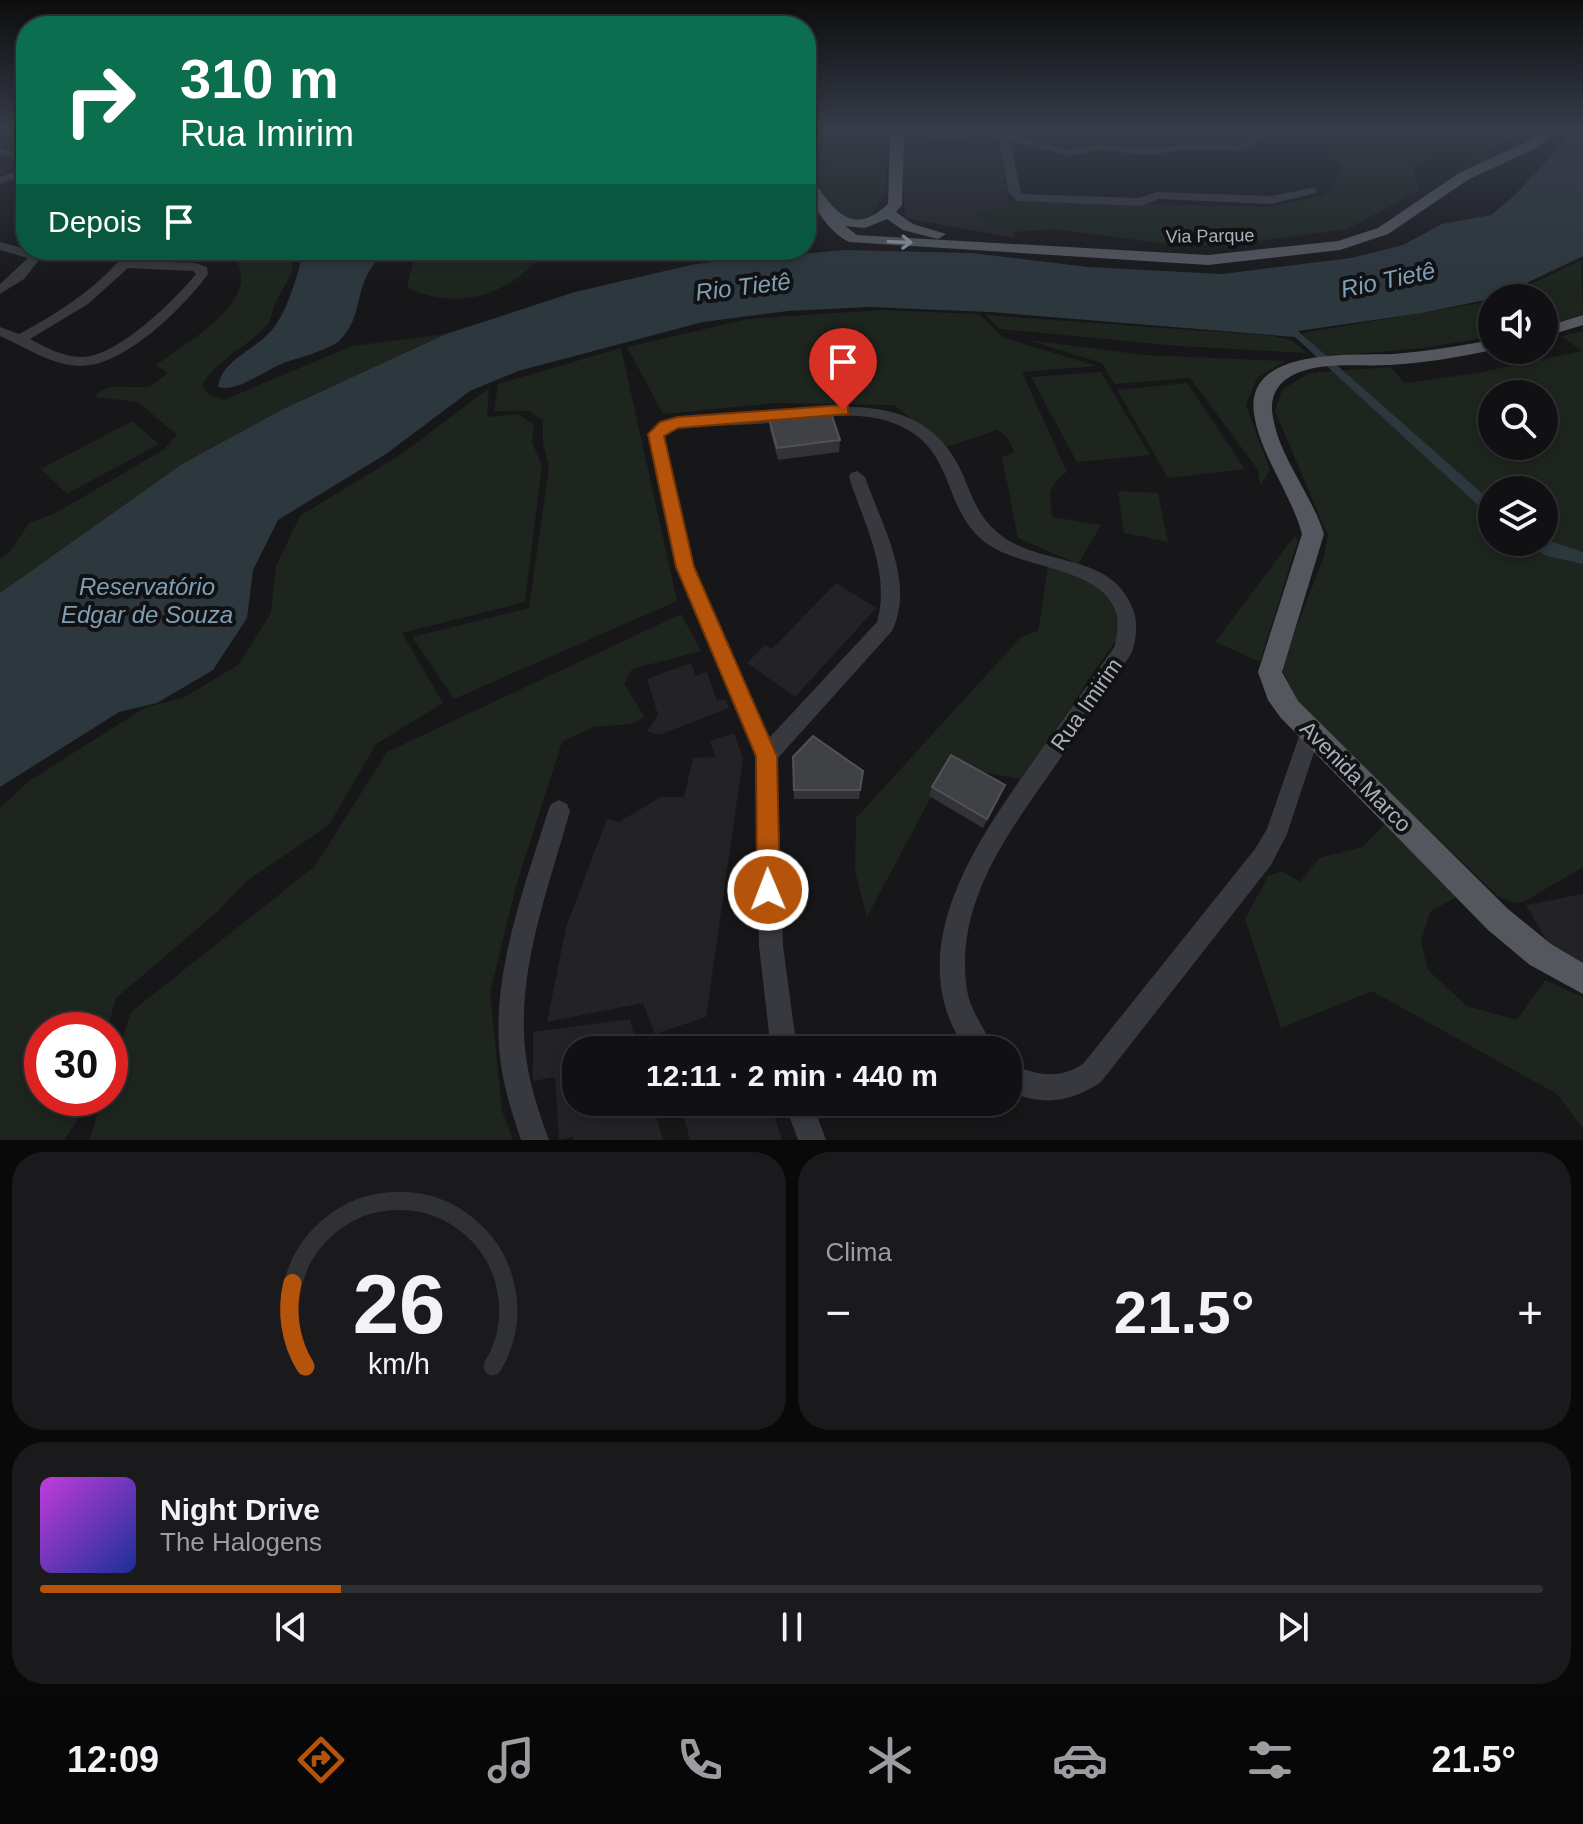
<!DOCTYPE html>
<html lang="pt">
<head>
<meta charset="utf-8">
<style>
	:root { --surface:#111113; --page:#1a1a1c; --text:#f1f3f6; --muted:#9c9da0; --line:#303133; --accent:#b45309 }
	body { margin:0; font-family:Arial,sans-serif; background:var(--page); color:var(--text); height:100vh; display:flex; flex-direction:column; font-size:30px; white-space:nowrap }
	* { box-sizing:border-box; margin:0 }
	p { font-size:26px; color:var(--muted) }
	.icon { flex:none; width:44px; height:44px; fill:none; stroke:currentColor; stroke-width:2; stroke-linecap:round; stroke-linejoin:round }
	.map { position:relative; height:1140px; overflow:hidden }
	.drawer { display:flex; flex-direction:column; gap:12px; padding:12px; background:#09090a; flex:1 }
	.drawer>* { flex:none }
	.banner { position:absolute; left:16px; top:16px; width:800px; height:244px; border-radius:32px; box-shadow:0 4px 12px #0003,0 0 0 2px var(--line); background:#0b6e4f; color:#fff; overflow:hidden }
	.tools { position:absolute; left:1478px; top:284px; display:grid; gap:16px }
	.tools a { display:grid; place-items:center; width:80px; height:80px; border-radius:50%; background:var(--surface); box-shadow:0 4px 12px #0003,0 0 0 2px var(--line); font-size:40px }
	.speed { position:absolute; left:24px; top:1012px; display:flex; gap:16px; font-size:40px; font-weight:700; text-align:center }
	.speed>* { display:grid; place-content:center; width:104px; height:104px; border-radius:50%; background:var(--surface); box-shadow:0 4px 12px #0003,0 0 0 2px var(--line); line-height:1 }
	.speed .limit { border:12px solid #d22; background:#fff; color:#111 }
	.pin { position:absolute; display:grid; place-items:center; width:68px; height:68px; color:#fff; margin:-82px -34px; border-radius:50% 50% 50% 0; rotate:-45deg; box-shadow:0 0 8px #0007 }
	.pin .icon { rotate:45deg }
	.me { position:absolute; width:88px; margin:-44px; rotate:359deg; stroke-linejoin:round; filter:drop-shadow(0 0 6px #0008) }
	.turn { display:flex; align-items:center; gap:28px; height:168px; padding:0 32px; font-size:36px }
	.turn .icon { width:104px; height:104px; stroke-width:2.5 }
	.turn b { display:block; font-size:56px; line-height:68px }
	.then { display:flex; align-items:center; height:76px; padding:0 32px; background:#0003; gap:16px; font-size:30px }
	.big { font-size:60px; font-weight:600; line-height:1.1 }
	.drawer .widget { flex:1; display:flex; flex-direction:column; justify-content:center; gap:12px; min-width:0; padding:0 28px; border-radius:32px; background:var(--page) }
	.drawer .dial { align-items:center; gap:0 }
	.dial svg { height:208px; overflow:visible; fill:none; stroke:var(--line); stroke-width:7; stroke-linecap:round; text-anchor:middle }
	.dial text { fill:var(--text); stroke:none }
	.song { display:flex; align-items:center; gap:24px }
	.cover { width:96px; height:96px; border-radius:12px; background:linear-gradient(135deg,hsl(290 70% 55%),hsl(230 70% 35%)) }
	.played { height:8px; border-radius:4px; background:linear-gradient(90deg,var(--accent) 20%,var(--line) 20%) }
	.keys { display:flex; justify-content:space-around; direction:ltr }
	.heat { display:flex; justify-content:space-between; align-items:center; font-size:44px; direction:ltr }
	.drawer .tiles { flex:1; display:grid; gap:12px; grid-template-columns:1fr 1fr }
	.widget:last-child { grid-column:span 2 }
	.trip { position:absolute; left:562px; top:1036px; width:460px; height:80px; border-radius:32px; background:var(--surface); box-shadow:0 4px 12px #0003,0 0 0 2px var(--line); font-weight:600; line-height:80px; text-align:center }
	.dock { display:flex; height:128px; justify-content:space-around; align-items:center; background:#070708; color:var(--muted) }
	.dock .icon { width:56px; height:56px }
	.dock .selected { color:var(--accent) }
	.dock b { font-size:36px; color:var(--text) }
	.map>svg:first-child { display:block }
	.built { fill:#232326 }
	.green { fill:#1d251e; fill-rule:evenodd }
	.water { fill:#2d373e }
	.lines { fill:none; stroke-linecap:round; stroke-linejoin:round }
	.stream { stroke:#2d373e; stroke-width:2 }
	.minor { fill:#38393e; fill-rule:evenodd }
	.major { fill:#54575e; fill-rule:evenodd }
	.wall { fill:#333337 }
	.building { fill:#404145; stroke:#505257; stroke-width:2 }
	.oneway { stroke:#989da8 }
	.route { fill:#b45309; stroke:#753606; stroke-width:2 }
	.labels { text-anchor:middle; stroke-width:8; stroke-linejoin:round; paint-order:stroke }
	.far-street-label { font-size:18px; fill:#a9afba; stroke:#121214 }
	.street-label { font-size:22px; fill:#a9afba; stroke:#121214 }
	.water-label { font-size:24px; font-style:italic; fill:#7f9fb5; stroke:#121214 }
</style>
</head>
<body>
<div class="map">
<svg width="1583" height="1140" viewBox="0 0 1583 1140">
	<rect width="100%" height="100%" fill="#171719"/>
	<path class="built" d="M901 144 1000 148 1014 238 905 218Z
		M836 583 876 608 795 697 747 663 765 645 772 649Z
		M691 663 696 676 707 672 717 701 725 699 729 708 659 735 647 731 658 715 647 679Z
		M734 733 743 759 706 1017 655 1034 643 1003 547 1022 566 927 607 819 619 822 661 797H684L693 758 715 757 710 741Z
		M1583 894V969L1556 956 1526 905Z
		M630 1019 638 1050H576V1102H652L663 1140H574L573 1137 559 1140 555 1077 533 1081V1032Z
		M680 1102H770L782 1140H690Z"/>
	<path class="green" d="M806 128 888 130 885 190 873 214 862 220 843 218 831 210 806 172Z
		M1318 128H1529L1481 154 1456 150 1427 152 1413 167 1418 191 1348 229 1223 246 1167 244 1054 229 1016 232 982 223 976 213 1009 207V201L1270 207 1322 196 1333 189 1342 166Z
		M234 250H290C300 269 283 285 276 302 272 309 272 319 267 325 248 347 217 359 202 385L208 394 224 400 352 346 446 334 283 409 182 464 0 593V558L10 552 29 523 56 513 163 450 177 435 138 402 94 397C110 379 133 392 152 385 157 382 163 376 168 373L156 365C181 347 238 314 241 281 242 272 236 259 234 250Z
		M421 250H547C509 294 462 312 407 288L413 263Z
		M1581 261 1583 314 1544 327V298H1500Z
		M1492 301V337L1421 348 1324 357 1302 333Z
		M880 310 979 314 1004 338 1097 366 1022 372 1067 472C1048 483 1048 498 1053 517L1101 525 1078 564 1018 538 1002 457 1014 452 1007 437 997 430 946 447 894 405 776 403 663 414 627 347 748 319Z
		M986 315 1274 336 1291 340 1307 353 1179 346 1000 329Z
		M1583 331V867L1523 902 1514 903 1499 897 1300 707 1281 667 1323 559 1328 536 1275 411 1282 390 1309 373 1391 367 1404 383 1477 373 1582 351 1562 336ZM1492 394H1544V446H1492ZM1492 490H1544V542H1492Z
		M1028 340 1144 355 1285 361 1257 378 1246 405 1270 470 1260 486 1258 470 1190 378 1114 384 1102 363Z
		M621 348 677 601 454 699 412 637 529 608 549 467 543 444V421L529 411H494L498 384Z
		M1101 372 1150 455 1077 462 1031 377Z
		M1187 383 1245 469 1168 478 1117 390Z
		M489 388 487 417 518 414 534 425 532 442 542 466 525 602 402 633 443 703 376 744 329 825 248 880 217 912 116 998 107 1030H42V1098H88L85 1109 64 1140H0V808L29 781 146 707 183 698 238 665 271 613 276 566 300 516 406 451Z
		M132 421 159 444 67 494 41 469Z
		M1118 491 1158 493 1168 542 1124 533Z
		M1295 535 1298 540 1260 662 1215 642Z
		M1048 566 1086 576 1123 612 1121 633 1087 682 1026 780 948 765 867 917 855 871 856 818 1021 637 1038 631Z
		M681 614 701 651 632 669 624 684 645 717 631 724 593 727 562 742 517 883 490 993 502 1110 513 1140H89L103 1098H110V1076L131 1012 315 866 387 752Z
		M1390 818 1458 896 1430 912 1421 941 1428 970 1467 1006 1517 1020 1545 980 1583 997V1129L1557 1094 1372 991 1281 1028 1245 919 1268 876 1282 871 1300 882 1319 858 1363 847Z"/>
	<path class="water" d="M1570 128H1583V256L1495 298 1422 313 1298 331 1492 502V518L1295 337 990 312 869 307 788 311 703 322 518 371 470 391 386 454 278 520 253 570 247 618 213 670 157 703 119 712 0 787V593L182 464 283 409 446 334 575 292 695 264 844 250 972 253 1088 267 1222 274 1351 258 1403 245 1442 224 1491 215 1514 196 1556 151Z
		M303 250H388C349 281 368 313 339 341 330 349 299 358 286 362 266 369 238 393 218 387 222 359 254 351 272 330 287 312 299 273 303 250Z
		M1544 539 1583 552V564L1547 556 1523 542H1544Z"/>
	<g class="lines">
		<path class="stream" d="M1521 128 1525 129"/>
		<path class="minor" d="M892 128 951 132 973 129 978 132C955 146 921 133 895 133L890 130Z
			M1253 128H1263L1265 139 1241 151 1191 149 1150 155 1101 150 1069 156 1010 140 1021 194 1139 198 1157 192 1271 196 1312 188 1316 189V193L1271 204 1159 199 1141 206 1017 201 1008 192 999 140 993 135 1004 129 1009 132 1007 134 1069 150 1101 144 1150 149 1191 143 1239 145 1254 138Z
			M0 148 26 154V160L0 154Z
			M26 168V175L0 184V177Z
			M0 242 33 251 47 250 24 279 0 294V284L28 258 0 250Z
			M128 250H141L133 261 196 263 207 267 208 274C184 307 125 366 81 366 53 366 25 347 0 336V327L19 334C60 312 99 287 128 250ZM128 268 193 271 196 274C175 300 118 356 83 357 65 358 45 347 30 339L88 304Z
			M832 407C891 405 938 417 963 475 972 497 979 517 997 532 1039 569 1113 549 1134 612 1138 623 1136 643 1131 654 1106 691 1081 729 1055 766 1010 831 957 898 966 983 969 1012 984 1025 994 1050H966C897 949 979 838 1037 756 1063 720 1089 683 1115 646 1116 637 1119 625 1117 616 1107 568 1024 569 989 545 939 512 960 445 890 422 852 409 808 420 769 423 739 426 708 425 678 428L664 435 694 567 769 738 877 622C891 572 864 524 849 477L851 473 857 471 865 477C881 524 916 582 892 631L777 759 783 946 797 1050H771L759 946 755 756 676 567 648 434 659 422 678 418Z
			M1311 722 1318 724 1321 731 1287 834 1271 865 1101 1082C1070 1103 1042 1106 1008 1091V1063C1035 1074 1056 1081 1083 1064L1255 849 1267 829 1301 731 1304 724Z
			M559 800 567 804 570 811C548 890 515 974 526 1057 530 1086 539 1113 549 1140H521C512 1113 503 1086 500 1057 491 974 524 889 548 811L551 804Z
			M784 1102H812L826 1140H798Z"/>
		<path class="major" d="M886 128H898L904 136 902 205 896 212 913 224 946 234 938 239 903 230 887 219 865 228 845 226 857 235 1208 255 1338 241 1378 228 1459 173 1524 143 1549 128H1563L1534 149 1469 179 1388 234 1340 250 1208 265 849 242C828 232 806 199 806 176L811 177C832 208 851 239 888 204L890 136Z
			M1583 315V325L1544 337V327Z
			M1492 340 1493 350C1459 357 1425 363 1390 365 1359 367 1322 361 1293 375 1279 382 1271 394 1272 410 1276 454 1311 492 1324 534L1282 672 1298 701 1508 909 1551 944 1583 963V994L1530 965 1488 930 1280 717 1268 700 1258 672 1302 534C1291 493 1261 457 1254 414 1244 346 1354 356 1394 354 1427 351 1460 346 1492 340Z"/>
	</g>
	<path class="wall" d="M769 418 840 440 839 452 778 460 770 430Z
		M793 757 863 771 859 799H794Z
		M932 787 1001 794 983 828 929 796Z"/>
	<path class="building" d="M830 410 840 440 777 448 769 418Z
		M813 736 863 771 860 790H794L793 757Z
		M951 755 1005 785 987 819 932 787Z"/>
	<defs><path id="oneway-shaft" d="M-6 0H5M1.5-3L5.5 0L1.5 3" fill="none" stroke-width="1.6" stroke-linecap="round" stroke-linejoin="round" transform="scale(2)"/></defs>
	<use class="oneway" href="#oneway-shaft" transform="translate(900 242) rotate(2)"/>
	<linearGradient id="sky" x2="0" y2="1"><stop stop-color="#0d0d0e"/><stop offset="0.45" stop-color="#363c49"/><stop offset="1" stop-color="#363c49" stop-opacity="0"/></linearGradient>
	<rect width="1583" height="287" fill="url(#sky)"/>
	<path class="route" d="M843 405 848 406V414L678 428 664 436 694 567 777 756 780 890 777 899 768 902 760 899 757 890 756 756 676 567 648 434 660 422 678 417Z"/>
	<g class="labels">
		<g class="far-street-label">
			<text transform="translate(1210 236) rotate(-1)" y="6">Via Parque</text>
		</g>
		<g class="street-label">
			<text transform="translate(1086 704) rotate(-55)" y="8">Rua Imirim</text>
			<text transform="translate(1356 776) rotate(45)" y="8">Avenida Marco</text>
		</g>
		<g class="water-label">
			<text transform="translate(1388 280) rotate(-12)" y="8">Rio Tietê</text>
			<text transform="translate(743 287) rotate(-7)" y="8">Rio Tietê</text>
			<text x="147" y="595">Reservatório<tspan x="147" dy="28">Edgar de Souza</tspan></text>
		</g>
	</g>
</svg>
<div class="tools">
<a><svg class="icon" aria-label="sound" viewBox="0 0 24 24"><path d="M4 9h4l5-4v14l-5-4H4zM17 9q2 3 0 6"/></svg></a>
<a><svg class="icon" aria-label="search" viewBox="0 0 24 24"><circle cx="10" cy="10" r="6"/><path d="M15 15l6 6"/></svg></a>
<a><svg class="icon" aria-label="layers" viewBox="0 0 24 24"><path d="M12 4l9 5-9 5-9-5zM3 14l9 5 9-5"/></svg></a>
</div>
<div class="speed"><div class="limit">30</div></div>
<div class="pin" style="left:843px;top:410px;background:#d93025"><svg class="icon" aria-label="arrive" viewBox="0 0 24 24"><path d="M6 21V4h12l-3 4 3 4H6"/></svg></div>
<svg class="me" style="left:768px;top:890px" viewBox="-20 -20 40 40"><circle r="17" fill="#b45309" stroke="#fff" stroke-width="3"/><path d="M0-11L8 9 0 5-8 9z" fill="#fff"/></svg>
<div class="trip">12:11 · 2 min · 440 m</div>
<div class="banner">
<div class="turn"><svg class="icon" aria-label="right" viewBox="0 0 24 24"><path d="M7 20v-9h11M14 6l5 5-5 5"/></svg><div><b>310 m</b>Rua Imirim</div></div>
<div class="then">Depois<svg class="icon" aria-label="arrive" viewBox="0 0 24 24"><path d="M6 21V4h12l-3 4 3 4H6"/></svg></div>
</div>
</div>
<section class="drawer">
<div class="tiles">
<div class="widget dial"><svg viewBox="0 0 100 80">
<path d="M14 69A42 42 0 1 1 86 69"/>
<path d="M14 69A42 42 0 0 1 9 37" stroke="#b45309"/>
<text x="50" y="56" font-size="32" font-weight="700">26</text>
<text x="50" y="72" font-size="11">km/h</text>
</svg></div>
<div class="widget"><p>Clima</p>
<div class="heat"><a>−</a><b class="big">21.5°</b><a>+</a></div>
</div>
<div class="widget">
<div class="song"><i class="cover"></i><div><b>Night Drive</b><p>The Halogens</p></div></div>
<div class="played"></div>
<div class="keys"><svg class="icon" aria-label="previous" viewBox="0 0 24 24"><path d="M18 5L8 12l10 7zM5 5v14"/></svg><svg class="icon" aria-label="pause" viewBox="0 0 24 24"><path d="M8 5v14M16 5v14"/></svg><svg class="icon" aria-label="next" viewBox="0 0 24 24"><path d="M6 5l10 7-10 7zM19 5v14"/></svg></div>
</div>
</div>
</section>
<nav class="dock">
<b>12:09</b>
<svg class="icon selected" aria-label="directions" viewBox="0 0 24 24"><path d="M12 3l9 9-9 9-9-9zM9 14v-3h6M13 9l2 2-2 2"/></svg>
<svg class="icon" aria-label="music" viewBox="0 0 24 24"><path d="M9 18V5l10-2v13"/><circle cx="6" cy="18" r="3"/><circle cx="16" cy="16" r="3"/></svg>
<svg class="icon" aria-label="phone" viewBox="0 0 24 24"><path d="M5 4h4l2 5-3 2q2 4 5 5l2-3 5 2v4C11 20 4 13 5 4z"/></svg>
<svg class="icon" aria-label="climate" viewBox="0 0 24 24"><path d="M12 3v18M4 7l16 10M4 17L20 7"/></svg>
<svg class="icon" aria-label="car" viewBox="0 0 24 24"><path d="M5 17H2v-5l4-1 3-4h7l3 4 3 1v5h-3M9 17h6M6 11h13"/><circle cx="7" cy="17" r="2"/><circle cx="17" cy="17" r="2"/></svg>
<svg class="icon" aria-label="filters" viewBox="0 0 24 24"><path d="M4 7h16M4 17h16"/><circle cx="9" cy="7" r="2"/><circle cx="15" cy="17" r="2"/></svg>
<b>21.5°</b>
</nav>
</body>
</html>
